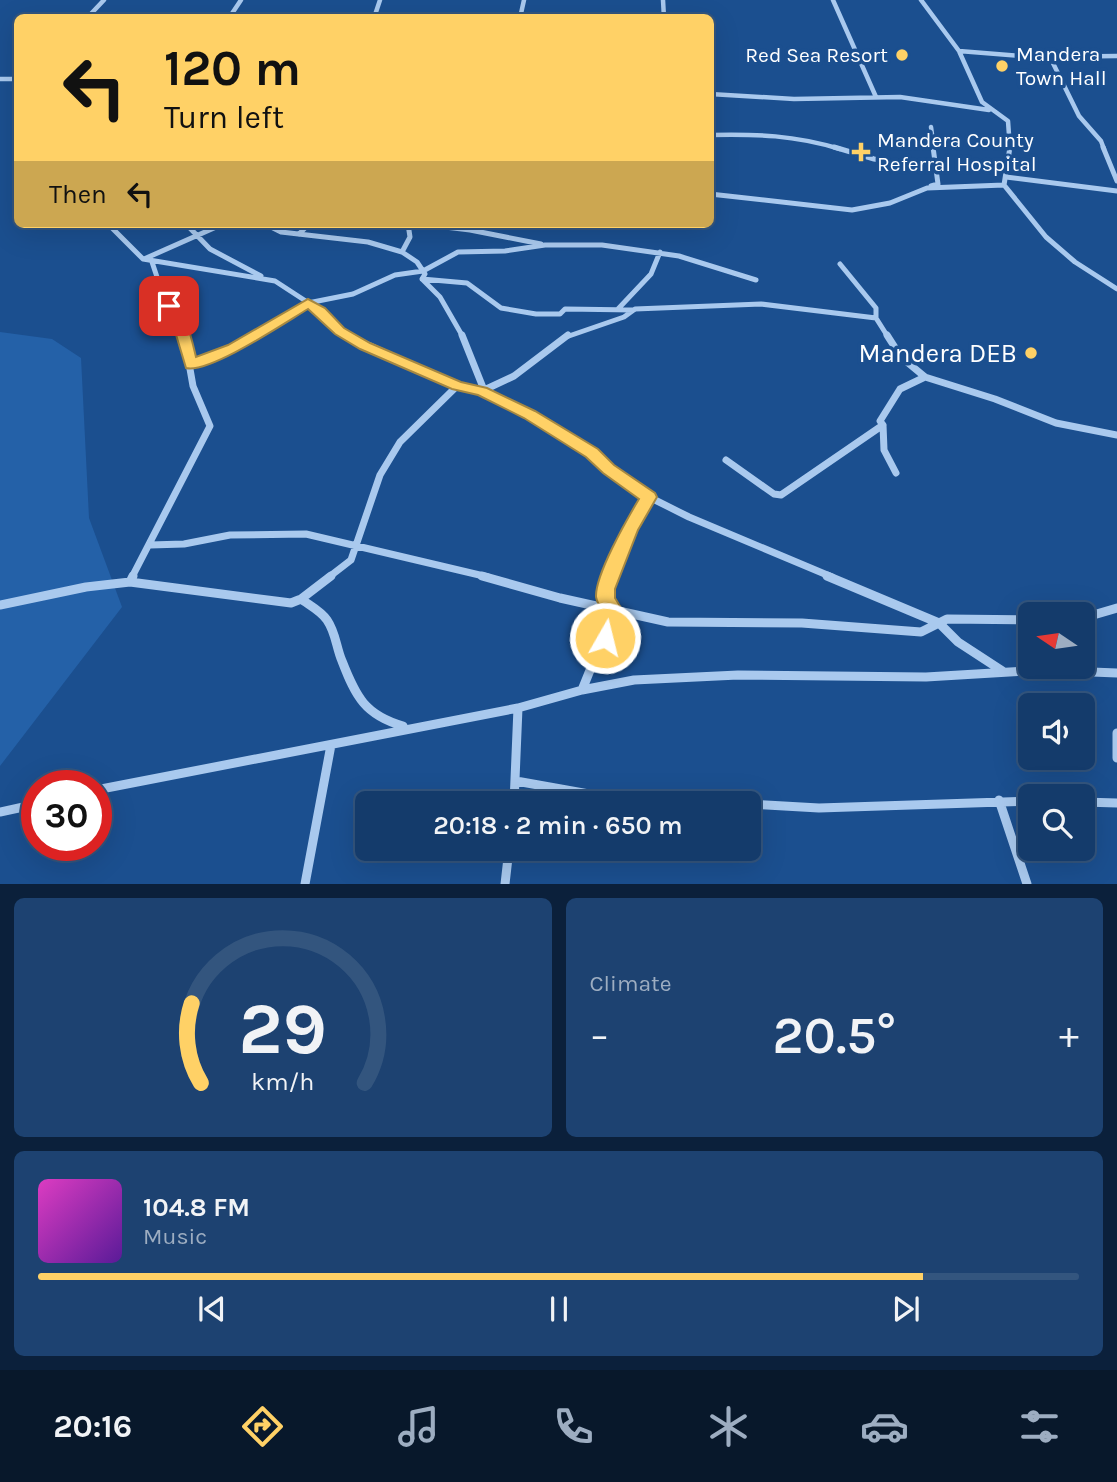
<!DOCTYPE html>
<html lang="en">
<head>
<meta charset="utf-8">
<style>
	:root { --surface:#143b6b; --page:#1d4271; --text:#f1f3f6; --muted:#9dadc1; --line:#33557e; --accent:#ffd166 }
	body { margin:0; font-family:Karla,sans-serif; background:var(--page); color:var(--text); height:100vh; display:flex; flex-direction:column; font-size:26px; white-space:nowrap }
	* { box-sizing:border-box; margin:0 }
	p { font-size:23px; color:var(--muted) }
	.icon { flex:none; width:38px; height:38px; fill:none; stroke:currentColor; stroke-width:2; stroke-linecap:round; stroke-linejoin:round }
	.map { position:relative; height:884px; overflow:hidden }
	.drawer { display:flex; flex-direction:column; gap:14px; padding:14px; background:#0b203b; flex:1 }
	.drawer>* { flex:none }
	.guide { position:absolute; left:14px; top:14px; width:700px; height:214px; border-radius:10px; box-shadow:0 7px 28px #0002,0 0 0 2px var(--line); background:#ffd166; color:#111; overflow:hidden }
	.needle { width:46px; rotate:283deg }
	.controls { position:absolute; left:1018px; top:602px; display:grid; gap:14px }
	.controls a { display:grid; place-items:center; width:77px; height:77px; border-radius:10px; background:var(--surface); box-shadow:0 7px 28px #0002,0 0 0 2px var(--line); font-size:35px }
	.speed { position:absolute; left:21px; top:770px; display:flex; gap:14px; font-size:35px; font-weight:700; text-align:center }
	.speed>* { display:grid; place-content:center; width:91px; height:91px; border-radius:50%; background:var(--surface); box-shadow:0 7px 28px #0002,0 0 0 2px var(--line); line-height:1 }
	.speed .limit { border:10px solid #d22; background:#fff; color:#111 }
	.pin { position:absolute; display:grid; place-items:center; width:60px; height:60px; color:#fff; margin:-30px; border-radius:14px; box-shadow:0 4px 10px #0006 }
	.me { position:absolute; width:77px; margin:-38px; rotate:8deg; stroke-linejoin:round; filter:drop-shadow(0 0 5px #0008) }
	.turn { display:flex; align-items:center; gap:24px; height:147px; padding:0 35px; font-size:32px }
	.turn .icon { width:91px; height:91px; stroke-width:2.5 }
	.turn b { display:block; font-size:49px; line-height:60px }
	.then { display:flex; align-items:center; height:66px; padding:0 35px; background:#0003; gap:14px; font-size:26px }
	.big { font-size:52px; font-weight:600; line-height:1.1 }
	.drawer .tile { flex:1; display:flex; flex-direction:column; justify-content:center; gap:10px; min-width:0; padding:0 24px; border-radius:10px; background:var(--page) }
	.drawer .dial { align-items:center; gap:0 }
	.dial svg { height:182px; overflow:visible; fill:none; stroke:var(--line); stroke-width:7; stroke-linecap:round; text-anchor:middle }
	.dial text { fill:var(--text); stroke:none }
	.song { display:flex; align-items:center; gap:21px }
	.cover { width:84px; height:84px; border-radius:10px; background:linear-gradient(135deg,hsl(310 70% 55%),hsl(270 70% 35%)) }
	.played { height:7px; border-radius:4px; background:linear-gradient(90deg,var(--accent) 85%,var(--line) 85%) }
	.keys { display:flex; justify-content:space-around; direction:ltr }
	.heat { display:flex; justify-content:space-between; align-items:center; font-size:38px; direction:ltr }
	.drawer .tiles { flex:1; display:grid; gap:14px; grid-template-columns:1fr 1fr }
	.tile:last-child { grid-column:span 2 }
	.trip { position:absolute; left:355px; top:791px; width:406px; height:70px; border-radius:10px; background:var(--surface); box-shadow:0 7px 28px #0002,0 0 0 2px var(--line); font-weight:600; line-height:70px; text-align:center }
	.tab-bar { display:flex; height:112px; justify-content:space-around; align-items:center; background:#08182b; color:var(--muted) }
	.tab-bar .icon { width:49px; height:49px }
	.tab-bar .selected { color:var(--accent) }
	.tab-bar b { font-size:32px; color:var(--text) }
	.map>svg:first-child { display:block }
	.green { fill:#2461a8 }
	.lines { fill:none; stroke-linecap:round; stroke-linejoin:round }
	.minor-far3 { stroke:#a9c9ee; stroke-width:4.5 }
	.minor-far2 { stroke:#a9c9ee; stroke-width:5 }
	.minor-far1 { stroke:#a9c9ee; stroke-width:7 }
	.minor { stroke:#a9c9ee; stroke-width:9 }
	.route { fill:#ffd166; stroke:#a68842; stroke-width:2 }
	.poi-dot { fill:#ffd166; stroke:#1b4f8f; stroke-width:2.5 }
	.labels { text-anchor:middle; stroke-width:7; stroke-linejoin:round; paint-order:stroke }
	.far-poi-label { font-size:21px; fill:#fff; stroke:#1b4f8f; text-anchor:start }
	.poi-label { font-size:26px; fill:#fff; stroke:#1b4f8f; text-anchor:end }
</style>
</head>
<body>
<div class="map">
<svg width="1117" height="884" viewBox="0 0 1117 884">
	<rect width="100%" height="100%" fill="#1b4f8f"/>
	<path class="green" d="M0 332 52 339 81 358 89 518 122 607 0 766Z"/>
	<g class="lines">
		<path class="minor-far3" d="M663 0 664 18
			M833 0 876 97
			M921 0 959 51 982 102 1008 121 1010 149
			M87 18 104 0
			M229 18 241 0
			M374 18 380 0
			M520 18 524 0
			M959 51 1035 57 1117 56
			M1050 57 1079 116 1101 141 1104 149
			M0 79H18
			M710 94 794 99 900 97 989 110
			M931 127 934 149
			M710 135C757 134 794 135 840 149"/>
		<path class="minor-far2" d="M834 147 874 159 936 170
			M1010 147 1004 185 1046 237 1075 262 1117 289
			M1103 147 1117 181
			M1006 177 1117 191
			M931 186 938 184 933 147
			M710 194 852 210 890 203 927 188 1004 185
			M108 224 143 259 275 281 321 311 339 331 349 337
			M186 224 210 249 261 276
			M250 224 271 227 281 232 368 242 402 252
			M408 224 410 237 402 252 417 262 425 274 422 279 440 297 463 337
			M420 224 470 230 541 244
			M299 234 309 224
			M144 259 223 224
			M152 262 161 289 184 337
			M840 264 876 308V318L888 337
			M422 279 467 283 501 308 536 314H560L565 309 634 310
			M618 309 651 274 660 252
			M251 337 308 303 353 294 395 275 423 271 458 252 505 251 545 245H602L679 256 756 280
			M566 337 624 317 635 309 761 304 876 318"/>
		<path class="minor-far1" d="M346 335 457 386 482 391 576 441 609 469 649 497 689 517 832 577
			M462 335 484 390
			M887 335 901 357 925 377 995 399 1056 423 1117 435
			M191 365 233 348 254 335
			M482 391 514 376 568 335
			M726 460 774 494 781 495 883 425
			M896 473 884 450 883 425 880 421 900 389 925 377
			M150 545 184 544 230 535 306 534 488 577
			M132 577 210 426 193 386 184 335
			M329 577 351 560 380 475 400 442 457 386
			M609 577 621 546 649 497"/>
		<path class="minor" d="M482 576 560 598 668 622 802 623 921 632 947 619 1031 620
			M827 576 939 623 958 642 1004 672
			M130 582 133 576
			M301 599C309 605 321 611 327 620 336 633 336 647 342 661 356 697 365 715 403 726
			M0 605 86 587 130 582 291 603 301 599 331 576
			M1083 618 1117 608
			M582 690 614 611 605 600 610 576
			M1117 733V758
			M516 781 600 796 742 803
			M96 790 518 708 582 690 634 680 738 675 926 677 1042 670 1117 673
			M999 800 1027 884
			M1083 802 1117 803
			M514 803 518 708
			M749 804 819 808 1031 801
			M0 812 37 804
			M305 884 331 745
			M505 884 509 849"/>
	</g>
	<path class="route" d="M308 299 325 308 344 328 370 343 461 382 487 388 535 411 598 449 614 465 655 493 657 497 638 530 615 589V598L623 611 612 643 605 645 598 643 596 638 604 612C600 607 597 603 596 597 595 575 627 519 639 499L603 473 586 457 524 418 478 395 452 389 360 349 335 334 308 309C286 322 209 374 186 368L174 328 162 306 169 302C186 308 192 341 196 357L228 345Z"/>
	<g class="poi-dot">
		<circle cx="902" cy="55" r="7"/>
		<circle cx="1002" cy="66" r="7"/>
		<path d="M857.5 141.5h7v7h7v7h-7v7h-7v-7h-7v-7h7z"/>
		<circle cx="1031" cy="353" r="7"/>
	</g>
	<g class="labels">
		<g class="far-poi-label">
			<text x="1016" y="61">Mandera<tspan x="1016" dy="24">Town Hall</tspan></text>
			<text x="888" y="62" text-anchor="end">Red Sea Resort</text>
			<text x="877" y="147">Mandera County<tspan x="877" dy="24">Referral Hospital</tspan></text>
		</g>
		<g class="poi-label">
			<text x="1017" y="362">Mandera DEB</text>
		</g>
	</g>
</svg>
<div class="controls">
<a><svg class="needle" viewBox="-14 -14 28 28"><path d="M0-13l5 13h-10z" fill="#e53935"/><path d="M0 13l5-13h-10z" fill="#9dadc1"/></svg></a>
<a><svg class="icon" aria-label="sound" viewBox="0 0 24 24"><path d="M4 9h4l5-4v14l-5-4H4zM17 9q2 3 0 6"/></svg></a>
<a><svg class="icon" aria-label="search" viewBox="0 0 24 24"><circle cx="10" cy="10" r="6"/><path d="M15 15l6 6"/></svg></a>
</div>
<div class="speed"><div class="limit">30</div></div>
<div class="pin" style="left:169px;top:306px;background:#d93025"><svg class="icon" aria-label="arrive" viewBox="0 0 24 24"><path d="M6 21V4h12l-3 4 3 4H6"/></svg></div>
<svg class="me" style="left:605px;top:638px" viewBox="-20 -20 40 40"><circle r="17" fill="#ffd166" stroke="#fff" stroke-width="3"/><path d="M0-11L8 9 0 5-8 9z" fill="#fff"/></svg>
<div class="trip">20:18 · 2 min · 650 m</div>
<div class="guide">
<div class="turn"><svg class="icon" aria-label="left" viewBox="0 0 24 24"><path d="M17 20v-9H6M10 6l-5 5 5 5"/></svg><div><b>120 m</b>Turn left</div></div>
<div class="then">Then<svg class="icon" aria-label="left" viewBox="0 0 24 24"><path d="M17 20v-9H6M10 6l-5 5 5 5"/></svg></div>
</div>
</div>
<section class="drawer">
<div class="tiles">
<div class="tile dial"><svg viewBox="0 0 100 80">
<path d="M14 69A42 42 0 1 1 86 69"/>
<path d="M14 69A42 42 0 0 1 10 34" stroke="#ffd166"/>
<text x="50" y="56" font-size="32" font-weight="700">29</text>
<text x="50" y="72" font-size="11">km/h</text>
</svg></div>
<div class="tile"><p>Climate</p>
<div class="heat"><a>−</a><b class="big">20.5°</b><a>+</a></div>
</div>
<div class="tile">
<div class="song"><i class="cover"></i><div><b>104.8 FM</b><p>Music</p></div></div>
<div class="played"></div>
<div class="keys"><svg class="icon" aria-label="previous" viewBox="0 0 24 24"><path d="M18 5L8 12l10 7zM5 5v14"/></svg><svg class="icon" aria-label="pause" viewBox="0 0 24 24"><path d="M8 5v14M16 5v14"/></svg><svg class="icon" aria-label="next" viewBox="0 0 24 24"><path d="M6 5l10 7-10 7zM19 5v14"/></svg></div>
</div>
</div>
</section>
<nav class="tab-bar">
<b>20:16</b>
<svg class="icon selected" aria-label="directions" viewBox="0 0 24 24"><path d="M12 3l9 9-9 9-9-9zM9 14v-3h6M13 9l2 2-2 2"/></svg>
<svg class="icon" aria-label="music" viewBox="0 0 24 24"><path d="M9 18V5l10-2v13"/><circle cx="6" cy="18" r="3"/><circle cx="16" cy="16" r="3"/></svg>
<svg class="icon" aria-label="phone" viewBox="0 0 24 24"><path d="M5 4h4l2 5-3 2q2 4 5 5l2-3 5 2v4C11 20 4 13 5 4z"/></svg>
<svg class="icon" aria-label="climate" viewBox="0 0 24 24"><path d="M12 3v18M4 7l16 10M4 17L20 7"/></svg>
<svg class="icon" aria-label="car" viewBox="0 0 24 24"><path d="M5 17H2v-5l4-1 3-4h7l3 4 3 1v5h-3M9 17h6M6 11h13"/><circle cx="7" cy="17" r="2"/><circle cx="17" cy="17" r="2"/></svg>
<svg class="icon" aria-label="filters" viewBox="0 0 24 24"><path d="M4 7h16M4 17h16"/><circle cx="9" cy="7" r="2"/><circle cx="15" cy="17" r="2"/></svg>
</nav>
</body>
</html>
